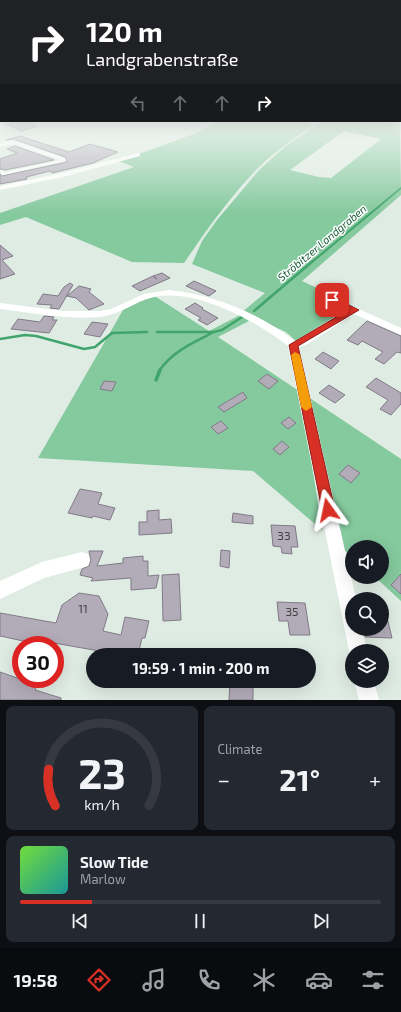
<!DOCTYPE html>
<html lang="en">
<head>
<meta charset="utf-8">
<style>
	:root { --surface:#171b24; --page:#242831; --text:#f1f3f6; --muted:#9ea1a6; --line:#363941; --accent:#d93025 }
	body { margin:0; font-family:"Exo 2",sans-serif; background:var(--page); color:var(--text); height:100vh; display:flex; flex-direction:column; font-size:15px; white-space:nowrap }
	* { box-sizing:border-box; margin:0 }
	p { font-size:13px; color:var(--muted) }
	.icon { flex:none; width:22px; height:22px; fill:none; stroke:currentColor; stroke-width:2; stroke-linecap:round; stroke-linejoin:round }
	.map { position:relative; height:700px; overflow:hidden }
	.sheet { display:flex; flex-direction:column; gap:6px; padding:6px; background:#0d0f14; flex:1 }
	.sheet>* { flex:none }
	.guide { position:absolute; left:0px; top:0px; width:401px; height:122px; box-shadow:0 4px 16px #0002; background:#202124; color:#fff; overflow:hidden }
	.tools { position:absolute; left:345px; top:540px; display:grid; gap:8px }
	.tools a { display:grid; place-items:center; width:44px; height:44px; border-radius:50%; background:var(--surface); box-shadow:0 4px 16px #0002; font-size:20px }
	.speed { position:absolute; left:12px; top:636px; display:flex; gap:8px; font-size:20px; font-weight:700; text-align:center }
	.speed>* { display:grid; place-content:center; width:52px; height:52px; border-radius:50%; background:var(--surface); box-shadow:0 4px 16px #0002; line-height:1 }
	.speed .limit { border:6px solid #d22; background:#fff; color:#111 }
	.pin { position:absolute; display:grid; place-items:center; width:34px; height:34px; color:#fff; margin:-17px; border-radius:8px; box-shadow:0 2px 6px #0006 }
	.me { position:absolute; width:44px; margin:-22px; rotate:348deg; stroke-linejoin:round; filter:drop-shadow(0 0 3px #0008) }
	.turn { display:flex; align-items:center; gap:14px; height:84px; padding:0 20px; font-size:18px }
	.turn .icon { width:52px; height:52px; stroke-width:2.5 }
	.turn b { display:block; font-size:28px; line-height:34px }
	.lanes { display:flex; align-items:center; height:38px; padding:0 20px; background:#0003; justify-content:center; gap:20px; direction:ltr }
	.lanes .off { opacity:.35 }
	.big { font-size:30px; font-weight:700; line-height:1.1 }
	.sheet .card { flex:1; display:flex; flex-direction:column; justify-content:center; gap:6px; min-width:0; padding:0 14px; border-radius:8px; background:var(--page) }
	.sheet .dial { align-items:center; gap:0 }
	.dial svg { height:104px; overflow:visible; fill:none; stroke:var(--line); stroke-width:7; stroke-linecap:round; text-anchor:middle }
	.dial text { fill:var(--text); stroke:none }
	.song { display:flex; align-items:center; gap:12px }
	.cover { width:48px; height:48px; border-radius:6px; background:linear-gradient(135deg,hsl(100 70% 55%),hsl(180 70% 35%)) }
	.played { height:4px; border-radius:2px; background:linear-gradient(90deg,var(--accent) 20%,var(--line) 20%) }
	.keys { display:flex; justify-content:space-around; direction:ltr }
	.heat { display:flex; justify-content:space-between; align-items:center; font-size:22px; direction:ltr }
	.sheet .tiles { flex:1; display:grid; gap:6px; grid-template-columns:1fr 1fr }
	.card:last-child { grid-column:span 2 }
	.trip { position:absolute; left:86px; top:648px; width:230px; height:40px; border-radius:20px; background:var(--surface); box-shadow:0 4px 16px #0002; font-weight:700; line-height:40px; text-align:center }
	.dock { display:flex; height:64px; justify-content:space-around; align-items:center; background:#090b0e; color:var(--muted) }
	.dock .icon { width:28px; height:28px }
	.dock .selected { color:var(--accent) }
	.dock b { font-size:18px; color:var(--text) }
	.map>svg:first-child { display:block }
	.green { fill:#85c99e; fill-rule:evenodd }
	.lines { fill:none; stroke-linecap:round; stroke-linejoin:round }
	.stream-far2 { stroke:#42a46d; stroke-width:2 }
	.stream-far1 { stroke:#42a46d; stroke-width:2.5 }
	.stream { stroke:#42a46d; stroke-width:3.5 }
	.building { fill:#b2acb9; stroke:#807a86 }
	.minor { fill:#fff; fill-rule:evenodd }
	.major { fill:#fff; fill-rule:evenodd }
	.route { fill:#d93025; stroke:#8d1f18 }
	.slow { fill:#f59e0b }
	.labels { text-anchor:middle; stroke-width:3; stroke-linejoin:round; paint-order:stroke }
	.far-water-label { font-size:11px; font-style:italic; fill:#1a603b; stroke:#fff }
	.near-number-label { font-size:12px; fill:#3d3f40 }
</style>
</head>
<body>
<div class="map">
<svg width="401" height="700" viewBox="0 0 401 700">
	<rect width="100%" height="100%" fill="#dfece3"/>
	<path class="green" d="M400 116 401 195 302 281 332 295 326 300 346 310 296 341 286 332 242 312 265 293 192 264 202 241 217 220 260 169 287 145 323 121H400ZM344 131 381 139 331 178 319 177 290 170Z
		M220 121H299L315 124C295 138 274 152 257 169 229 198 206 231 184 263L132 262 26 217 0 225V213L134 167 119 161 194 134Z
		M153 295 209 331 240 315 249 321 218 337 401 459V601L375 577H382V547H352V557L342 548 302 400 322 530 253 471 38 458 123 310Z"/>
	<g class="lines">
		<path class="stream-far2" d="M312 262 401 188"/>
		<path class="stream-far1" d="M254 311 313 261
			M157 332H214L222 330 242 317
			M0 339 25 335 36 336 84 349 95 347 112 333 147 332
			M159 371C172 352 192 343 212 333"/>
		<path class="stream" d="M156 380 160 370"/>
	</g>
	<path class="building" d="M18 121H26L37 126 22 131 5 124Z
		M20 136 69 152 90 144 118 152 93 163 52 173 50 171 26 177 27 179 0 184V174L2 176 67 162 65 157 13 139 6 140Z
		M15 146 54 160 5 170 0 169V159L17 153 7 149Z
		M0 245 13 256 2 260 15 274 0 279Z
		M162 273 170 278 140 291 132 286 153 276 157 279 153 276Z
		M194 281 216 291 209 296 186 286Z
		M70 283 73 285 59 309 50 308 52 305 37 304 43 294 58 296 64 287Z
		M79 286 91 289 89 292 104 304 89 310 76 298 67 296Z
		M195 303 203 308 202 309 218 318 207 325 198 320 201 318 185 309Z
		M44 316 54 317 52 320H57L49 333 11 329 18 319 40 322Z
		M367 321 401 336V353L397 352 384 364 375 359 383 352 362 341 358 345 347 340Z
		M92 322 108 324 100 337 84 334Z
		M323 352 339 361 331 369 315 359Z
		M267 374 278 381 269 389 258 381Z
		M376 378 401 393V404L391 415 380 409 388 400 366 387Z
		M104 381 116 382 112 391 100 389Z
		M329 385 345 395 335 403 319 393Z
		M243 392 247 398 224 412 218 407Z
		M289 417 296 423 288 429 281 423Z
		M221 421 228 428 218 434 211 427Z
		M282 441 289 447 280 455 273 449Z
		M348 465 360 473 351 483 339 474Z
		M80 489 102 493 98 504 115 508 110 520 93 516 92 518 68 513Z
		M159 510V520L171 519 172 533 139 535V522H147V511Z
		M233 513 253 516V524L232 522Z
		M271 525 295 526 298 547H291L292 554 282 553 281 547 273 546Z
		M221 550 230 551 229 568 220 566Z
		M89 551H103L97 566 123 563V558L143 556V561H148V576L159 575 156 588 131 590V578L91 581 93 578 80 575 82 569 89 566 91 560Z
		M179 574 181 620 163 621 162 575Z
		M401 574V594L391 585Z
		M79 593 99 596 108 614 103 631 121 635 125 617 149 621 145 638H142L138 655H122L54 643 53 645H32L33 643 0 636V613L56 623 62 605Z
		M277 602 305 603 310 635H290L288 621H279Z
		M382 609H385L392 638 365 637 364 629H382Z
		M0 672 20 679H40L35 690 61 698V700H0Z
		M230 681 253 683V700H229Z"/>
	<g class="lines">
		<path class="minor" d="M13 140 65 158 66 161 2 175 0 170 5 172 60 160 13 144 0 147V143Z
			M138 153 140 154V156L63 177 0 190V186L62 173Z
			M169 290C215 295 259 313 295 341L346 310 329 302 327 300 329 298 332 297 401 328V335L354 314 306 345 299 347 356 599H352V629H362L367 651H352V658L349 651 288 346C256 321 196 288 154 297 135 301 120 315 100 317 67 320 33 313 0 309V303L63 311H100L111 309 144 294Z
			M82 552 88 554 90 560 88 566 44 578 0 599V581L42 562Z
			M354 681H374L379 700H359Z"/>
		<path class="major" d="M0 118 1 121H3L0 122Z"/>
	</g>
	<linearGradient id="sky" x2="0" y2="1"><stop stop-color="#65aeb7"/><stop offset="0.54" stop-color="#f1f6f2"/><stop offset="1" stop-color="#f1f6f2" stop-opacity="0"/></linearGradient>
	<rect width="401" height="214" fill="url(#sky)"/>
	<path class="route" d="M329 298H335L359 310 298 346 335 510 333 514 328 516 324 514 322 510 289 345 348 310 329 302Z"/>
	<path class="slow" d="M295 352 300 355 312 407 306 411 301 407 291 355Z"/>
	<g class="labels">
		<g class="far-water-label">
			<text transform="translate(322 243) rotate(-40)" y="4">Ströbitzer Landgraben</text>
		</g>
		<g class="near-number-label">
			<text x="284" y="540">33</text>
			<text x="83" y="613">11</text>
			<text x="292" y="616">35</text>
		</g>
	</g>
</svg>
<div class="tools">
<a><svg class="icon" aria-label="sound" viewBox="0 0 24 24"><path d="M4 9h4l5-4v14l-5-4H4zM17 9q2 3 0 6"/></svg></a>
<a><svg class="icon" aria-label="search" viewBox="0 0 24 24"><circle cx="10" cy="10" r="6"/><path d="M15 15l6 6"/></svg></a>
<a><svg class="icon" aria-label="layers" viewBox="0 0 24 24"><path d="M12 4l9 5-9 5-9-5zM3 14l9 5 9-5"/></svg></a>
</div>
<div class="speed"><div class="limit">30</div></div>
<div class="pin" style="left:332px;top:300px;background:#d93025"><svg class="icon" aria-label="arrive" viewBox="0 0 24 24"><path d="M6 21V4h12l-3 4 3 4H6"/></svg></div>
<svg class="me" style="left:328px;top:510px" viewBox="-20 -20 40 40"><path d="M0-17L14 15 0 8-14 15z" fill="#d93025" stroke="#fff" stroke-width="4"/></svg>
<div class="trip">19:59 · 1 min · 200 m</div>
<div class="guide">
<div class="turn"><svg class="icon" aria-label="right" viewBox="0 0 24 24"><path d="M7 20v-9h11M14 6l5 5-5 5"/></svg><div><b>120 m</b>Landgrabenstraße</div></div>
<div class="lanes"><svg class="icon off" aria-label="left" viewBox="0 0 24 24"><path d="M17 20v-9H6M10 6l-5 5 5 5"/></svg><svg class="icon off" aria-label="ahead" viewBox="0 0 24 24"><path d="M12 20V5M6 11l6-6 6 6"/></svg><svg class="icon off" aria-label="ahead" viewBox="0 0 24 24"><path d="M12 20V5M6 11l6-6 6 6"/></svg><svg class="icon" aria-label="right" viewBox="0 0 24 24"><path d="M7 20v-9h11M14 6l5 5-5 5"/></svg></div>
</div>
</div>
<section class="sheet">
<div class="tiles">
<div class="card dial"><svg viewBox="0 0 100 80">
<path d="M14 69A42 42 0 1 1 86 69"/>
<path d="M14 69A42 42 0 0 1 9 41" stroke="#d93025"/>
<text x="50" y="56" font-size="32" font-weight="700">23</text>
<text x="50" y="72" font-size="11">km/h</text>
</svg></div>
<div class="card"><p>Climate</p>
<div class="heat"><a>−</a><b class="big">21°</b><a>+</a></div>
</div>
<div class="card">
<div class="song"><i class="cover"></i><div><b>Slow Tide</b><p>Marlow</p></div></div>
<div class="played"></div>
<div class="keys"><svg class="icon" aria-label="previous" viewBox="0 0 24 24"><path d="M18 5L8 12l10 7zM5 5v14"/></svg><svg class="icon" aria-label="pause" viewBox="0 0 24 24"><path d="M8 5v14M16 5v14"/></svg><svg class="icon" aria-label="next" viewBox="0 0 24 24"><path d="M6 5l10 7-10 7zM19 5v14"/></svg></div>
</div>
</div>
</section>
<nav class="dock">
<b>19:58</b>
<svg class="icon selected" aria-label="directions" viewBox="0 0 24 24"><path d="M12 3l9 9-9 9-9-9zM9 14v-3h6M13 9l2 2-2 2"/></svg>
<svg class="icon" aria-label="music" viewBox="0 0 24 24"><path d="M9 18V5l10-2v13"/><circle cx="6" cy="18" r="3"/><circle cx="16" cy="16" r="3"/></svg>
<svg class="icon" aria-label="phone" viewBox="0 0 24 24"><path d="M5 4h4l2 5-3 2q2 4 5 5l2-3 5 2v4C11 20 4 13 5 4z"/></svg>
<svg class="icon" aria-label="climate" viewBox="0 0 24 24"><path d="M12 3v18M4 7l16 10M4 17L20 7"/></svg>
<svg class="icon" aria-label="car" viewBox="0 0 24 24"><path d="M5 17H2v-5l4-1 3-4h7l3 4 3 1v5h-3M9 17h6M6 11h13"/><circle cx="7" cy="17" r="2"/><circle cx="17" cy="17" r="2"/></svg>
<svg class="icon" aria-label="filters" viewBox="0 0 24 24"><path d="M4 7h16M4 17h16"/><circle cx="9" cy="7" r="2"/><circle cx="15" cy="17" r="2"/></svg>
</nav>
</body>
</html>
